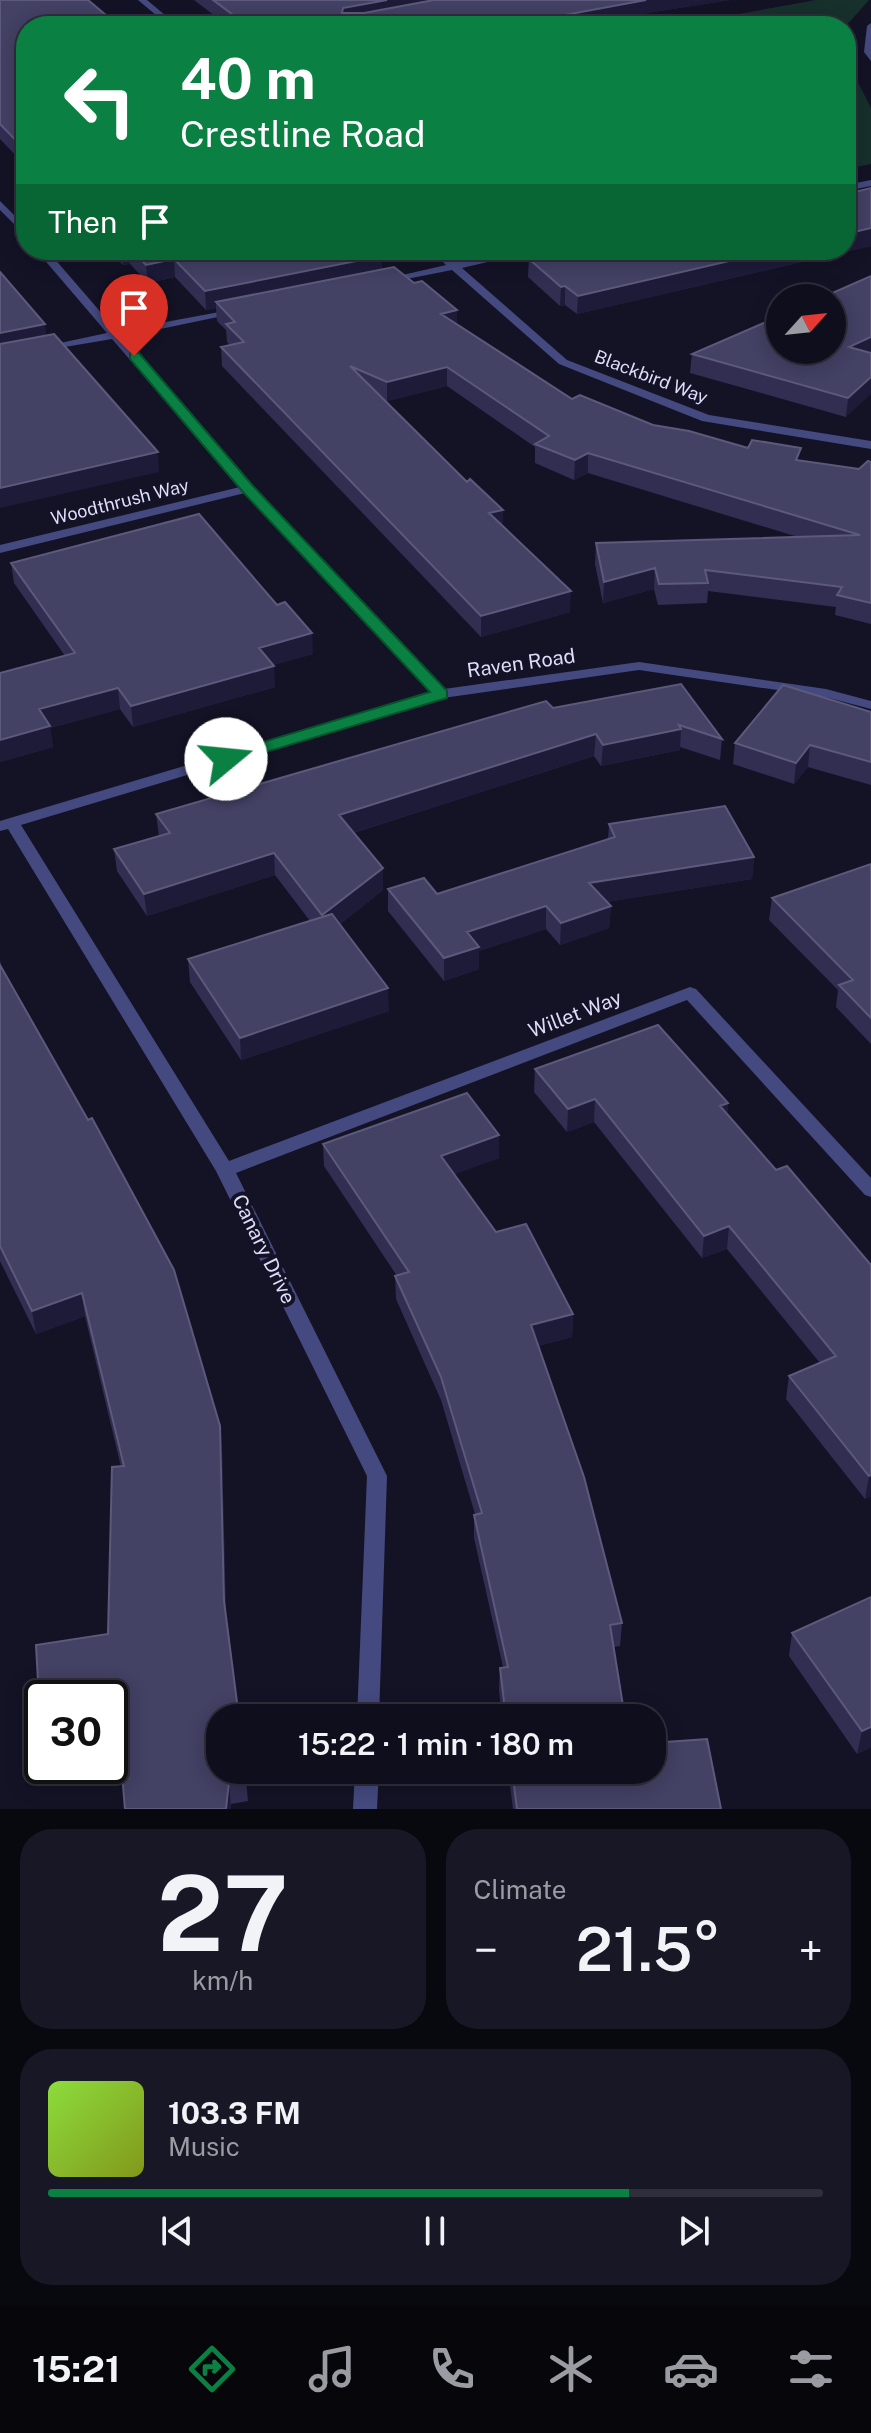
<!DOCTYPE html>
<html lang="en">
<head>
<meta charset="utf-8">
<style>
	:root { --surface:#0f0e1c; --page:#181725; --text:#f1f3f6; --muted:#9b9ca3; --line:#2f2e3b; --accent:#0b8043 }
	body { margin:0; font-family:"Public Sans",sans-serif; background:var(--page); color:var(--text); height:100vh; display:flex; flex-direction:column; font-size:30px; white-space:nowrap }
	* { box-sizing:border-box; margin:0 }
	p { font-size:26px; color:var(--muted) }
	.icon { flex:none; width:44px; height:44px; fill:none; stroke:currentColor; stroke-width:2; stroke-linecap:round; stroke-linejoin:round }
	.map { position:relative; height:1809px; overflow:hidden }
	.panel { display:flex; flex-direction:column; gap:20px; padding:20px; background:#08080f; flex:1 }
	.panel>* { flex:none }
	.top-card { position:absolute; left:16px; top:16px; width:840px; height:244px; border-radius:32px; box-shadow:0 4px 20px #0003,0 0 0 2px var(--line); background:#0b8043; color:#fff; overflow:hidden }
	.needle { width:52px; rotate:63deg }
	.controls { position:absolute; left:766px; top:284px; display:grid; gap:16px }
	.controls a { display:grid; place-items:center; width:80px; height:80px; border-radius:50%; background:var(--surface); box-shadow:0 4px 20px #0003,0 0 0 2px var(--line); font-size:40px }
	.speed { position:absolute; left:24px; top:1680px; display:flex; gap:16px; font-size:40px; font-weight:700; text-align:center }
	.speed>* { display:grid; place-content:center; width:104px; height:104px; border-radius:50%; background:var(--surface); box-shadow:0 4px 20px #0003,0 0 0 2px var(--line); line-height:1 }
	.speed .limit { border:4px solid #111; border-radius:12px; background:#fff; color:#111 }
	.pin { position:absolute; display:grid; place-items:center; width:68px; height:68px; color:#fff; margin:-82px -34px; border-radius:50% 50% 50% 0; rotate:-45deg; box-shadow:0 0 8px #0007 }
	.pin .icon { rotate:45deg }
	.me { position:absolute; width:88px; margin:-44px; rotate:73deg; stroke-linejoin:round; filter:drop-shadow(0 0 6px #0008) }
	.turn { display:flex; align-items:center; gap:28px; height:168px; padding:0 32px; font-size:36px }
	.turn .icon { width:104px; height:104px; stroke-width:2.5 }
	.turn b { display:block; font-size:56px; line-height:68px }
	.then { display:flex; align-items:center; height:76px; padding:0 32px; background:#0003; gap:16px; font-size:30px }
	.big { font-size:60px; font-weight:600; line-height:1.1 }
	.panel .widget { flex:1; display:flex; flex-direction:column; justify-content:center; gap:12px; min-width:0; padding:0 28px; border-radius:32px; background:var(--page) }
	.panel .dial { align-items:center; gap:0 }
	.dial b { font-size:104px; line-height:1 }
	.song { display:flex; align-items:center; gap:24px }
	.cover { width:96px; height:96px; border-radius:12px; background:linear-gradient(135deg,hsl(90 70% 55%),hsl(70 70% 35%)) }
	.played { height:8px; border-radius:4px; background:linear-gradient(90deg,var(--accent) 75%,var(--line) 75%) }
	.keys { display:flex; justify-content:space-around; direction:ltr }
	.heat { display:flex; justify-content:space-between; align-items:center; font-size:44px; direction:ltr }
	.panel .tiles { flex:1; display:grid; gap:20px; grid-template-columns:1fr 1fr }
	.widget:last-child { grid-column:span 2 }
	.trip { position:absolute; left:206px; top:1704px; width:460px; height:80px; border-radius:32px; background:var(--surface); box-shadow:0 4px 20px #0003,0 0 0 2px var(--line); font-weight:600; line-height:80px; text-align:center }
	.tab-bar { display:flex; height:128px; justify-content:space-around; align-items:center; background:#06060b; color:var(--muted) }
	.tab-bar .icon { width:56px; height:56px }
	.tab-bar .active { color:var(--accent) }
	.tab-bar b { font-size:36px; color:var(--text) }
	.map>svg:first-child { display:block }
	.green { fill:#17302c }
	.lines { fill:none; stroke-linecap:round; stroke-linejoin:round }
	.street { fill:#44497f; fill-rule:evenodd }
	.wall { fill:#312e52 }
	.shaded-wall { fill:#1e1b39 }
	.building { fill:#434164; stroke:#5c597c; stroke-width:2 }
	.route { fill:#0b8043; stroke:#07532c; stroke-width:2 }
	.labels { text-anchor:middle; stroke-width:8; stroke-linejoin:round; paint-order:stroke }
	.far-street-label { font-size:18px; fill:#ddddfb; stroke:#141326 }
	.street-label { font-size:20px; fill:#ddddfb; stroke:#141326 }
</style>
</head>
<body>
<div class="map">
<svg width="871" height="1809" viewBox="0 0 871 1809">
	<rect width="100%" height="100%" fill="#141326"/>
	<path class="green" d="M816 0H869L846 26H672Z
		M846 59 871 108V164L846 169Z"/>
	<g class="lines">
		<path class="street" d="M138 0H147L178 26H169Z
			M871 23V61L864 52 867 26Z
			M871 180V186L846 191V185Z
			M0 201 26 227V236L0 210Z
			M36 250H47L117 331 241 308V312L237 313 122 337 252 486 444 689 639 662 826 689 871 701V709L825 697 639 670 443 698 21 825 229 1161 690 987 696 989 871 1178V1197L865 1195 687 1000 236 1173 387 1476 379 1718H357L367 1476 216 1171 8 829 0 831V821L432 692 245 493 0 553V545L240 487 112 339 41 351V347L107 333Z
			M431 250H442L456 262 517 250H538L462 268 567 360 709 415 871 441V449L702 421 559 364 452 270 386 283 381 280 446 265Z
			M355 1770H379L377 1809H353Z"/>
	</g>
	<path class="wall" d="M0 0 26 26V166L0 139Z
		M194 0H730L647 13V15L589 26H228Z
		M871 188V246L577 314 565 305 560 306 528 277 529 259 846 250Z
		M108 250H375L382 256V269L457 324 572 399 653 425 799 460 859 469 871 462V624L835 615 836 607 708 591 707 603 658 605 654 589 603 603 595 564 596 543 798 537 588 473 574 480 535 463V447L447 386 387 401 383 399 467 482 503 510 502 526 570 612 481 637 222 366 221 347 230 345 227 342 226 330 217 321 216 308 206 310 175 277 148 283 130 264 123 265Z
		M871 276 846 417 690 373 692 354Z
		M11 563 313 654 273 665 275 687 133 727 120 709 50 728 53 747 0 762 65 656 14 583Z
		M681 684 722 739 720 760 680 747V750L601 766 594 756 353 833 383 890 340 924 389 1011 241 1060 190 982 188 959 310 921 275 875 147 916 117 871 114 849 159 836 156 814 553 708Z
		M871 712V785L808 767 794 784 733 764 735 743Z
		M609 824 754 857 752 879 606 902 611 906 609 928 560 945 546 929 479 951V969L444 981 388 911V889L437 894 608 839Z
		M871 864V1044L836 1007 838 990 769 920 772 898Z
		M0 960 1 966 88 1120 92 1118 174 1270 220 1426 222 1449 226 1617 239 1718H220V1770H245L248 1801 231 1804V1809H125L118 1727 110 1728V1698H42V1727L40 1716 36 1645 108 1634 112 1467H121L85 1316 36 1334 0 1261Z
		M535 1069 728 1103 727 1114 776 1170 871 1265V1496L865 1499 786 1399 789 1376 820 1363 727 1249 702 1258 594 1122 567 1132 534 1092Z
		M499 1135V1158L454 1174 496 1232 573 1314 572 1337 538 1346 622 1623 620 1646 613 1647 625 1718H502L499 1690 500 1668 503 1667 474 1538V1515L475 1514 441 1400 396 1299 395 1276H397L324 1166 323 1144Z
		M871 1597V1747L857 1754 789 1656 792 1633Z
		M508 1770H652L721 1809H513Z"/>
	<path class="shaded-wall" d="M387 0H475L343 26 342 13 343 8Z
		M645 0H730L647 13V15L589 26H505Z
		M871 228V246L577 314 578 296 777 250H846V234Z
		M121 250H129L130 264 123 265Z
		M382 256V274L216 302V308L206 310 205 291Z
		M174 259 175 277 148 283 146 265Z
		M565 286V305L560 306 561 287Z
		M457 310V329L441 314Z
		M45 324 47 342 0 352V333Z
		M871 337V355L849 347Z
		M447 367V386L387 401V382Z
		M871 377V394L846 417 848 398Z
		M158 452 159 472 0 508V488Z
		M588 453V473L574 480 575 460Z
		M503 510 502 530 489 513Z
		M655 568 654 589 603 603 604 582Z
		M571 591 570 612 481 637V616Z
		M312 633 313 654 260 669 259 648Z
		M274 666 275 687 133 727 131 706Z
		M118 688 120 709 50 728 53 747 0 762V740L39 709Z
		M681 729 680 750 601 766 603 745Z
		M596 734 594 756 339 837V815Z
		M810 745 808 767 794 784 796 763Z
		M274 853 275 875 147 916 144 894Z
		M754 857 752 879 588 905 589 883Z
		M383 868V890L323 937 322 915Z
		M546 906V929L479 951V969L444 981V958L467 932Z
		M611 906 609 928 560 945 561 923Z
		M388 988 389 1011 241 1060 240 1038Z
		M595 1099 594 1122 567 1132 568 1109Z
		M728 1103 726 1126 720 1106Z
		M499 1135V1158L441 1179V1156Z
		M729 1226 727 1249 702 1258 704 1236Z
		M82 1293 85 1316 36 1334 32 1311Z
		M573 1314 572 1337 530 1348 531 1325Z
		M220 1426 222 1449 226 1624 224 1601Z
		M871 1475V1496L865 1499 869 1476Z
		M871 1727V1747L857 1754 862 1731Z
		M229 1782 231 1809H226Z"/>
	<path class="building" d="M0 0H88L119 26H26V151L0 124Z
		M213 0H387L343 8 342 13H364L434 0H646L505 26H248Z
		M871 188V228L846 234V194Z
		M132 250H375L382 256 205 291 174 259 146 265Z
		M576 250H777L578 296 565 286 561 287 529 259Z
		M394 267 414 283 422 281 457 310 441 314 572 399 580 395 653 425 689 431 748 448 752 440 801 448 796 460 859 469 868 461 871 462V603L837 595 842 587 705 570 708 583 659 584 655 568 604 582 596 543 860 535 588 453 575 460 535 444 549 436 447 367 387 382 350 366 467 482 470 479 503 510 489 513 571 591 481 616 221 347 244 342 226 324 235 322 216 302Z
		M0 272 45 324 0 333Z
		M871 276V337L849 347 871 353V377L848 398 692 354 780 316V350H832V298H821Z
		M54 334 158 452 0 488V344Z
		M199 514 277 605 285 602 312 633 259 648 274 666 131 706 118 688 39 709 50 726 0 740V673L75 653 11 563Z
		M681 684 722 739 679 725 681 729 603 745 596 734 339 815 383 868 322 915 274 853 144 894 114 849 170 833 156 814 546 701 553 708Z
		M783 685 871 712V762L810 745 796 763 735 743Z
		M725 806 754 857 589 883 611 906 561 923 546 906 467 932 479 947 444 958 388 889 424 878 437 894 615 837 609 824Z
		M871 864V1018L839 985 853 980 772 898Z
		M332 914 388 988 240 1038 188 959Z
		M0 965 88 1120 92 1118 174 1270 220 1426 224 1601 239 1718H220V1770H245L246 1779 229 1782 226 1809H125L116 1704 110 1705V1698H42V1715L40 1716 36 1645 108 1634 112 1467 124 1466 82 1293 32 1311 0 1246Z
		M658 1025 728 1103 720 1106 776 1170 787 1166 871 1265V1475L869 1476 789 1376 836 1356 729 1226 704 1236 595 1099 568 1109 535 1069Z
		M467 1093 499 1135 441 1156 496 1232 526 1224 573 1314 531 1325 584 1477 622 1623 610 1625 625 1718H506L500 1668 508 1667 474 1515 482 1513 441 1377 395 1276 409 1272 323 1144Z
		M871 1597V1727L862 1731 792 1633Z
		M707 1739 721 1809H517L512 1770H652V1743Z"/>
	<path class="route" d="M130 353H139L253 486 447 691V698L232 762H220V755L430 692 243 492 130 359Z"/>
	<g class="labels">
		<g class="far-street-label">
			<text transform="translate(651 377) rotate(21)" y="6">Blackbird Way</text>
			<text transform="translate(120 502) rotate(-14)" y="6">Woodthrush Way</text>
		</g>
		<g class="street-label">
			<text transform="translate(521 663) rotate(-8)" y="7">Raven Road</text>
			<text transform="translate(575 1014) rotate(-21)" y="7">Willet Way</text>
			<text transform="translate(264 1249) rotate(64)" y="7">Canary Drive</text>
		</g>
	</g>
</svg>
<div class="controls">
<a><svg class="needle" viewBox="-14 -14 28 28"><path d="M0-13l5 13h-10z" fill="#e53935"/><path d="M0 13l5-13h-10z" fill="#9b9ca3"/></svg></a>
</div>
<div class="speed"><div class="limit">30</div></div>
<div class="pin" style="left:134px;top:356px;background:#d93025"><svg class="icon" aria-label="arrive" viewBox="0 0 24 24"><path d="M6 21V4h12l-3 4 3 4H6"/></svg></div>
<svg class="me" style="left:226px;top:759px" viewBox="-20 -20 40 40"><circle r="19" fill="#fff"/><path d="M0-13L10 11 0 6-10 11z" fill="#0b8043"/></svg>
<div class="trip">15:22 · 1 min · 180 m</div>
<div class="top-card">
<div class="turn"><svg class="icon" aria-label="left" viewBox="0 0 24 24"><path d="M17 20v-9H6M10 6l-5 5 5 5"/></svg><div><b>40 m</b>Crestline Road</div></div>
<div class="then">Then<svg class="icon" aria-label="arrive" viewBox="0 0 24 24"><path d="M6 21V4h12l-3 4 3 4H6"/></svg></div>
</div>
</div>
<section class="panel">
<div class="tiles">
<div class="widget dial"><b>27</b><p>km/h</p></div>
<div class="widget"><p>Climate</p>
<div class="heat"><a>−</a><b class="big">21.5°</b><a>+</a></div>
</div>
<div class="widget">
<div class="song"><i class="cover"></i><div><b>103.3 FM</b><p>Music</p></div></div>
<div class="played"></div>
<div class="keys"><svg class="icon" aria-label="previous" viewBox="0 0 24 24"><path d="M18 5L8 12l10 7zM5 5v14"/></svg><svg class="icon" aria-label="pause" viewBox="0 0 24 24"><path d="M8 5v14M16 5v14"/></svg><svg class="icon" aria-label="next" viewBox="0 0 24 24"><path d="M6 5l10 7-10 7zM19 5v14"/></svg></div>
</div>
</div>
</section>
<nav class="tab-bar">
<b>15:21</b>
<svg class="icon active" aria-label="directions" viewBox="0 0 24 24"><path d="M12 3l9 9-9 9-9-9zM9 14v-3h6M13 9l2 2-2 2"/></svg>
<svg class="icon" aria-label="music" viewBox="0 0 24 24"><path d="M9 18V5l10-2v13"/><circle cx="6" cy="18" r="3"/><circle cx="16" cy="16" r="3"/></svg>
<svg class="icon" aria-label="phone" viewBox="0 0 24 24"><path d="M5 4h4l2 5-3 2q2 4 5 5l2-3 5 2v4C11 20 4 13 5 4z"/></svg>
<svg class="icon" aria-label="climate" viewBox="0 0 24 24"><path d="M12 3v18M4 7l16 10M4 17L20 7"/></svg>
<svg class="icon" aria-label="car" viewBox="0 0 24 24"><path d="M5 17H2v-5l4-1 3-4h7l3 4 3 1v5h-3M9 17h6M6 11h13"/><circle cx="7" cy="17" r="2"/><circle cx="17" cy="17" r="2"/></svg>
<svg class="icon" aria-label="filters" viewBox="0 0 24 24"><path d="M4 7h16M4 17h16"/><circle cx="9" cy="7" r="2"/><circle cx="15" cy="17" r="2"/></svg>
</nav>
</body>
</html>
